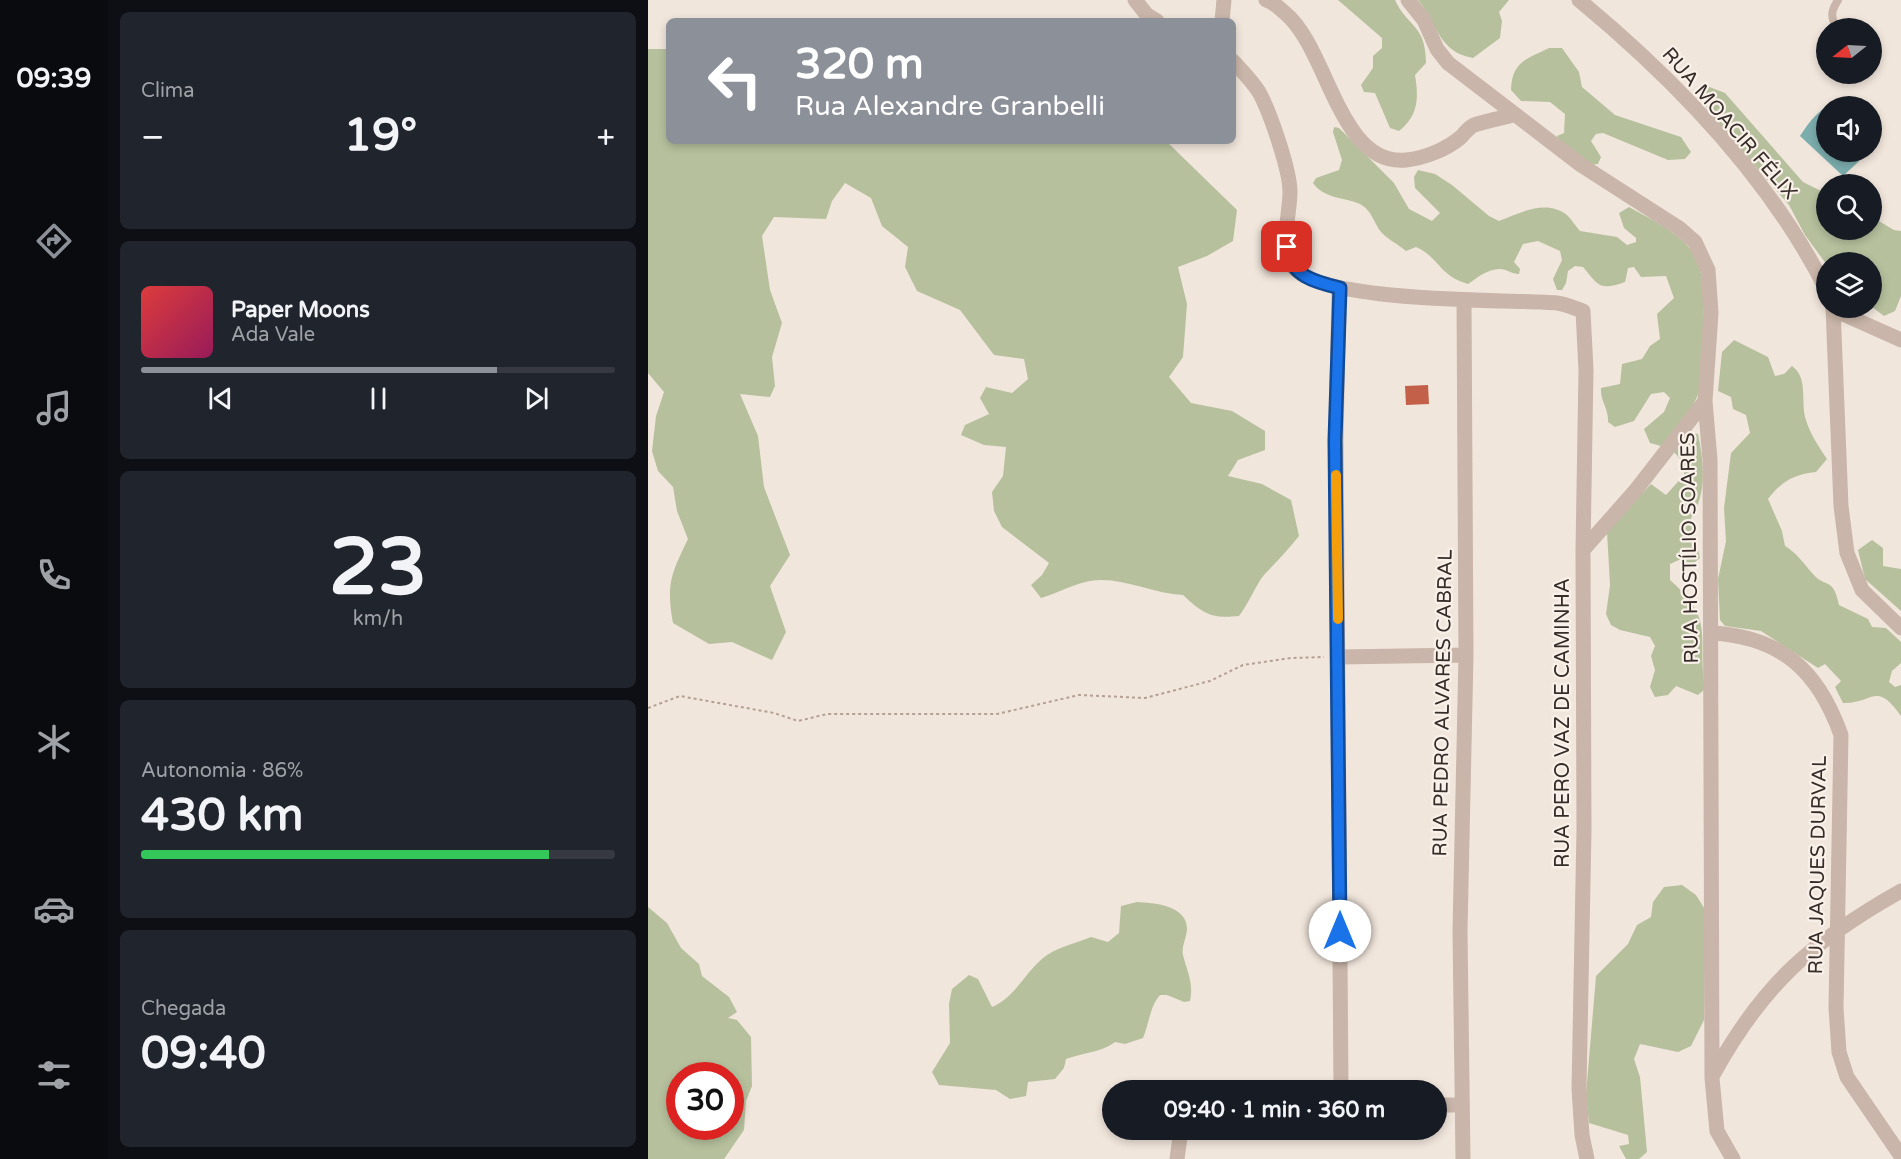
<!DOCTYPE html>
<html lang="pt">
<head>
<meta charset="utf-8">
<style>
	:root { --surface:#171b24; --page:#20242c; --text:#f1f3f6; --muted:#9ea1a6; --line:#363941; --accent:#8c9099 }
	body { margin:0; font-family:"Varela Round",sans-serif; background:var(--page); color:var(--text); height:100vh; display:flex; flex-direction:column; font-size:22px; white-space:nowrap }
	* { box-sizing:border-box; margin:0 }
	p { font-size:20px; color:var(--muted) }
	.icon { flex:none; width:33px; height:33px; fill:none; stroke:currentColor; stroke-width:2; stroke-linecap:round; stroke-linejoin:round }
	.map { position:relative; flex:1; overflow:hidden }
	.panel { display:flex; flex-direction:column; gap:12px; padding:12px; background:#0d0f14; width:540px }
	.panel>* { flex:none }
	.banner { position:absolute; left:18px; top:18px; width:570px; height:126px; border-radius:9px; box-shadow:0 3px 9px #0003; background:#8c9099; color:#fff; overflow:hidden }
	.needle { width:39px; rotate:252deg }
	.controls { position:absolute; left:1168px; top:18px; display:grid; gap:12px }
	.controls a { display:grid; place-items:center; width:66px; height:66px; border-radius:50%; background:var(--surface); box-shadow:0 3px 9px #0003; font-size:30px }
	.speed { position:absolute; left:18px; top:1062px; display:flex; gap:12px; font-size:30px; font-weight:700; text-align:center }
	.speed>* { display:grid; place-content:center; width:78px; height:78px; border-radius:50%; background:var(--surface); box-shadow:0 3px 9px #0003; line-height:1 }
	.speed .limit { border:9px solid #d22; background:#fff; color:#111 }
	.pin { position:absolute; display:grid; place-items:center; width:51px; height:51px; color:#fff; margin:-26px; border-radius:12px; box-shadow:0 3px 9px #0006 }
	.me { position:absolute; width:66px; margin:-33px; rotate:0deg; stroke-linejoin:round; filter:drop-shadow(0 0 4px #0008) }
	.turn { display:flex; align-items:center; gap:21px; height:126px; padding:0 30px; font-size:27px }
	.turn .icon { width:78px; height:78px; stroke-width:2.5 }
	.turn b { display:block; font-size:42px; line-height:51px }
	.big { font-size:45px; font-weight:800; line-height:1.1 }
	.panel .tile { flex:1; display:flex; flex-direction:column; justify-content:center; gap:9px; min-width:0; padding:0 21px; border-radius:9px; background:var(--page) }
	.panel .dial { align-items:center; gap:0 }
	.dial b { font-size:78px; line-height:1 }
	.song { display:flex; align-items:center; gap:18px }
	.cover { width:72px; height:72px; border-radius:9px; background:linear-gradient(135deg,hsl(0 70% 55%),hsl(330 70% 35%)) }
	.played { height:6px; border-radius:3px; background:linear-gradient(90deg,var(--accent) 75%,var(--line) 75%) }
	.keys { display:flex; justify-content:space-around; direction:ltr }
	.heat { display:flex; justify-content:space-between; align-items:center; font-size:33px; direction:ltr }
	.charge { height:9px; border-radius:4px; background:linear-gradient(90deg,#34c759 86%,var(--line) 0) }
	.trip { position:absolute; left:454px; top:1080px; width:345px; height:60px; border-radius:30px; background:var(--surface); box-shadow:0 3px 9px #0003; font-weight:800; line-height:60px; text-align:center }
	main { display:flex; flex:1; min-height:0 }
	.menu { display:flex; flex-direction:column; width:108px; justify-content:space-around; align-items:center; background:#090b0e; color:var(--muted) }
	.menu .icon { width:42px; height:42px }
	.menu .active { color:var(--accent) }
	.menu b { font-size:27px; color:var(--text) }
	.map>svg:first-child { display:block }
	.green { fill:#b6c09d; fill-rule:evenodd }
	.water { fill:#7cadad }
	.building { fill:#c2604a }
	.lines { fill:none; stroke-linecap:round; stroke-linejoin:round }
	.path { stroke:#b59f93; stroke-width:2; stroke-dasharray:3 3; stroke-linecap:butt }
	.service { stroke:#c9b5a9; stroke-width:8 }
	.minor { stroke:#c9b5a9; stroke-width:15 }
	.route-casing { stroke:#114b97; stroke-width:15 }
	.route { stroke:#1a73e8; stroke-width:10 }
	.slow { stroke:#f59e0b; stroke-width:10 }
	.labels { text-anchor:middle; stroke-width:4.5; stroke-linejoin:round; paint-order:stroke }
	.street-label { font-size:20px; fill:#362c28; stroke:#f9f1e9 }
</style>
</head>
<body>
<main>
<nav class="menu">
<b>09:39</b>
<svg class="icon active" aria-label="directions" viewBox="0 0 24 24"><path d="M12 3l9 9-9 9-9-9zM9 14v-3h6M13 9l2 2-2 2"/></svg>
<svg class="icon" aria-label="music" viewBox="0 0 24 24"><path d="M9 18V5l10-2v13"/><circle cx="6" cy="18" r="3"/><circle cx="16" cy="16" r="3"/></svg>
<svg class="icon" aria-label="phone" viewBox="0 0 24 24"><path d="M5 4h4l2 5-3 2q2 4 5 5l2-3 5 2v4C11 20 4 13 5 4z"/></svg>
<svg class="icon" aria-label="climate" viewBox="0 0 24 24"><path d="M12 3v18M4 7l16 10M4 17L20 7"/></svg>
<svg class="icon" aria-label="car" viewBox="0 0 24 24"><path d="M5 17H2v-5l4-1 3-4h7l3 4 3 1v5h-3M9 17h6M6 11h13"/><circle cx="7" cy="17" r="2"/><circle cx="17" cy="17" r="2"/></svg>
<svg class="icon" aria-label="filters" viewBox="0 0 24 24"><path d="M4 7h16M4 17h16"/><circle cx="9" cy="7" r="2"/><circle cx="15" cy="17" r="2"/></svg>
</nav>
<section class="panel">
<div class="tile"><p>Clima</p>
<div class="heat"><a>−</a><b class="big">19°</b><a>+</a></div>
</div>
<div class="tile">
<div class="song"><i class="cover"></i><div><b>Paper Moons</b><p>Ada Vale</p></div></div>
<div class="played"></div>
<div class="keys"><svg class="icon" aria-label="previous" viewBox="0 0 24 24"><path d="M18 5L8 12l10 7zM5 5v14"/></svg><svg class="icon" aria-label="pause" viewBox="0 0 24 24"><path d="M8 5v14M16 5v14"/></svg><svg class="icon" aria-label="next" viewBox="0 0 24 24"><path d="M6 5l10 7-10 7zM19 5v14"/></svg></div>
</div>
<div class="tile dial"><b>23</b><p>km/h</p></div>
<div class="tile"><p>Autonomia · 86%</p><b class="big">430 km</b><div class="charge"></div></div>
<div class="tile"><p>Chegada</p><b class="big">09:40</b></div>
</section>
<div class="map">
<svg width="1253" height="1159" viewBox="0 0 1253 1159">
	<rect width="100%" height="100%" fill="#f1e6dc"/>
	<path class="green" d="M690 0H747C759 27 778 24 778 63L767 75C771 99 770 116 751 131L742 128 727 93 716 92 713 85 725 68V56L734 48V38Z
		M770 0H861L851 12 854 21 852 38 825 58C790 52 790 24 770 0Z
		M901 48H914L931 72 934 87 967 115 1033 137 1043 152 1037 159 1020 160 955 133 948 134 943 141 953 157 950 164 942 165 911 142 909 136 916 133 917 114 902 102 873 101 863 90C864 61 879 59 901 48Z
		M0 49H21V141H518L589 210 585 241 559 256 530 267 539 304 535 357 521 377 543 403 584 411 617 431V450L590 460 580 476 614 484 643 500 651 536C640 550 628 562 616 575 609 583 600 605 591 616 564 619 555 614 535 595 504 594 473 576 442 581 428 583 407 594 393 598L383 585 394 575 401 563 354 527 346 511 344 492 355 476 358 447 336 445 313 435 317 425 341 414 332 398 338 387 364 393 380 379 376 359 346 355 312 310 269 291 257 267 260 247 234 226 223 198 197 183 184 201 178 219 126 217 114 236 122 290 134 323 124 357 127 386 122 397 92 394 110 436 116 487 142 555 122 586 138 632 124 660 84 642 61 644 25 623C18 584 23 574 40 539L29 511 25 487 10 471 4 451 8 416 16 392 0 373Z
		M1059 86 1077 93 1155 182 1179 194V230H1224V217L1246 230 1253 231V296L1247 311 1236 316 1224 307V262H1179V265L1157 235 1141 205 1063 115 1053 97Z
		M686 127 691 128 746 183 761 209 784 221 792 213 767 188 766 177 770 170 787 174 804 185 841 216 851 221C872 213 899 198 920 216 924 220 928 227 932 231L969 237 979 245 988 242V238L976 228 971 213 981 207C1005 220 1032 233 1048 256 1059 273 1058 378 1049 397 1041 415 1025 431 1013 446L1002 443 996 429 1016 412 1022 398 1016 392 1003 394 986 421 967 427 960 422C961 409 952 401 953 388L972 384 974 364 994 359 1002 346 1012 339 1009 314 1026 298 1018 276 993 277 986 267 980 268 977 282C951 291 951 286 935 267L927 266 920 271 918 283 914 290H909L905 279 914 260 912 251 890 241 875 244 866 262 872 269 871 274C864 274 858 269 852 269 839 269 829 278 820 284 790 275 792 258 768 247L758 251C751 245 741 240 735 234 726 225 725 211 712 204 696 197 676 199 665 183L668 178 691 170 694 160 685 132Z
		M1086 340 1120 357 1127 376 1136 374 1144 366C1161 378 1152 402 1158 420 1162 434 1171 447 1179 459L1168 472C1146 474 1133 482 1120 499L1134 531 1137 546C1150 554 1155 563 1165 574 1178 589 1185 576 1191 605L1220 619 1224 627 1238 628 1253 642V663L1244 671 1241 682 1247 687 1253 685V716C1227 680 1226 704 1195 703L1187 687 1193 681 1177 664 1170 668 1113 631 1077 626 1072 620 1070 579 1078 541 1076 508 1083 453 1102 433 1098 415 1085 409 1083 397 1070 391 1074 352Z
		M1045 433 1050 434C1056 462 1059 494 1043 518L1052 558 1043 565 1033 559 1022 564V580C1068 620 1049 636 1057 689L1050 695 1028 686 1020 695 1007 697 1002 687 1007 670 1003 656 1007 646 1002 637 972 630 963 625 958 614 962 585 959 532 1003 484 1018 495 1036 475V463L1025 451Z
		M1224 540 1235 548V566L1253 569V611L1217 579 1210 550Z
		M1034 885 1048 895 1058 911 1056 1020 1043 1046 1030 1052 992 1044 986 1059 992 1077 999 1152 991 1159H978L971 1146 981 1144 980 1135 941 1123 938 1094 948 976 980 944 989 925 1003 917 1005 902 1016 887Z
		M489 902C506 903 538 905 539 928 539 937 533 947 535 955 539 971 546 984 542 1001L536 1002 519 995H512C502 1006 501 1024 495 1038L477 1044 467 1042C455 1052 434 1053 418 1059L416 1068 407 1079 380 1082 378 1096 362 1099 348 1090 291 1085 284 1072 302 1043 301 1004 304 989 321 975 330 979 344 1007C367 997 376 974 395 958 407 948 428 943 443 937L460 942 471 933 473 906Z
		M0 907 19 923 33 948 51 964 54 976 81 997 89 1012 80 1018 89 1020 103 1037 104 1086 98 1101 96 1130 76 1159H0ZM32 1076H82V1126H32Z"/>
	<path class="water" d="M1191 100 1199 106H1179V152H1221L1195 176 1152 136C1163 119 1172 108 1191 100Z"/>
	<path class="building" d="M780 385 781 404 758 405 757 386Z"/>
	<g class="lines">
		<path class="path" d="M0 708 32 696 126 713 150 721 179 714H349L431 695 497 698 562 681 595 665 643 658 676 657"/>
		<path class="service" d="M1189 28C1182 17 1183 11 1190 0"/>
		<path class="minor" d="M487 0 499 15 509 21
			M618 0C626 2 631 8 637 13 680 48 691 167 758 160 776 158 798 150 813 137 817 133 820 128 826 125 839 121 853 118 866 115
			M760 0 776 20 789 49 800 63 933 165 1031 228 1047 242 1060 270 1063 313 1057 401 1062 460 1064 1078 1069 1131 1085 1159
			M931 0C1029 81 1122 177 1179 291
			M574 21 576 0
			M585 61C594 71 604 81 611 92 622 112 642 170 642 192 642 214 632 244 643 264 665 304 862 299 909 303 917 304 926 308 935 311L938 370 935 550 936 830 931 1089 934 1135 939 1159
			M691 288 688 440 693 1090
			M1185 308 1193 506 1199 553 1214 590 1253 628
			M1186 310 1253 340
			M935 550 987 491 1057 401
			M1064 633C1133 637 1170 670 1193 735L1188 1008 1191 1052 1199 1077 1253 1156
			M690 657 818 655
			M1065 1075C1114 985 1164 941 1253 891
			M789 1105H813
			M529 1159 533 1130
			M815 1159 812 931 818 655 816 301"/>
	</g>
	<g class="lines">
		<g class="route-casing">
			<path id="route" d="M639 247C642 276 667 282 692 288L687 440 692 931"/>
		</g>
		<use href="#route" class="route"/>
		<path class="slow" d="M688 475 690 619"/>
	</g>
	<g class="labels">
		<g class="street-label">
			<text transform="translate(1082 123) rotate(49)" y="7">RUA MOACIR FÉLIX</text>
			<text transform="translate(1041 548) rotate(-91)" y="7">RUA HOSTÍLIO SOARES</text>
			<text transform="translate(794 703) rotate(-89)" y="7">RUA PEDRO ALVARES CABRAL</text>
			<text transform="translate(914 723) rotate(-90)" y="7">RUA PERO VAZ DE CAMINHA</text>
			<text transform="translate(1169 865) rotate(-89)" y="7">RUA JAQUES DURVAL</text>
		</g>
	</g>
</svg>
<div class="controls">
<a><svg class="needle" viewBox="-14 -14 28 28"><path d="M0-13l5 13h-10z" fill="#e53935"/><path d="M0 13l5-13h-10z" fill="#9ea1a6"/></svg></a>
<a><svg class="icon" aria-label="sound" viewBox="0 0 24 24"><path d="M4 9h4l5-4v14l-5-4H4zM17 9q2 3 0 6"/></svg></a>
<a><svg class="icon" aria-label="search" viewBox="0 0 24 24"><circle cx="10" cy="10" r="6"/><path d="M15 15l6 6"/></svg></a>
<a><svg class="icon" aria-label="layers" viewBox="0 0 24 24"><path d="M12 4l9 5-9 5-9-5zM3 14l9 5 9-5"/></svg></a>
</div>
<div class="speed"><div class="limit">30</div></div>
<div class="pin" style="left:639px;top:247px;background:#d93025"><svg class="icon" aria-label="arrive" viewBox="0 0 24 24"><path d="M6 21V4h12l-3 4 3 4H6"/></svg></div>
<svg class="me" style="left:692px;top:931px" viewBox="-20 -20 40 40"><circle r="19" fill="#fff"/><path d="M0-13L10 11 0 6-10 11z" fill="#1a73e8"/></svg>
<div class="trip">09:40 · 1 min · 360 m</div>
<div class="banner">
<div class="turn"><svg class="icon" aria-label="left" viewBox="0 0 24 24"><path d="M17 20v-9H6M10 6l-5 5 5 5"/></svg><div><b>320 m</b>Rua Alexandre Granbelli</div></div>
</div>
</div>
</main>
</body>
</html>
